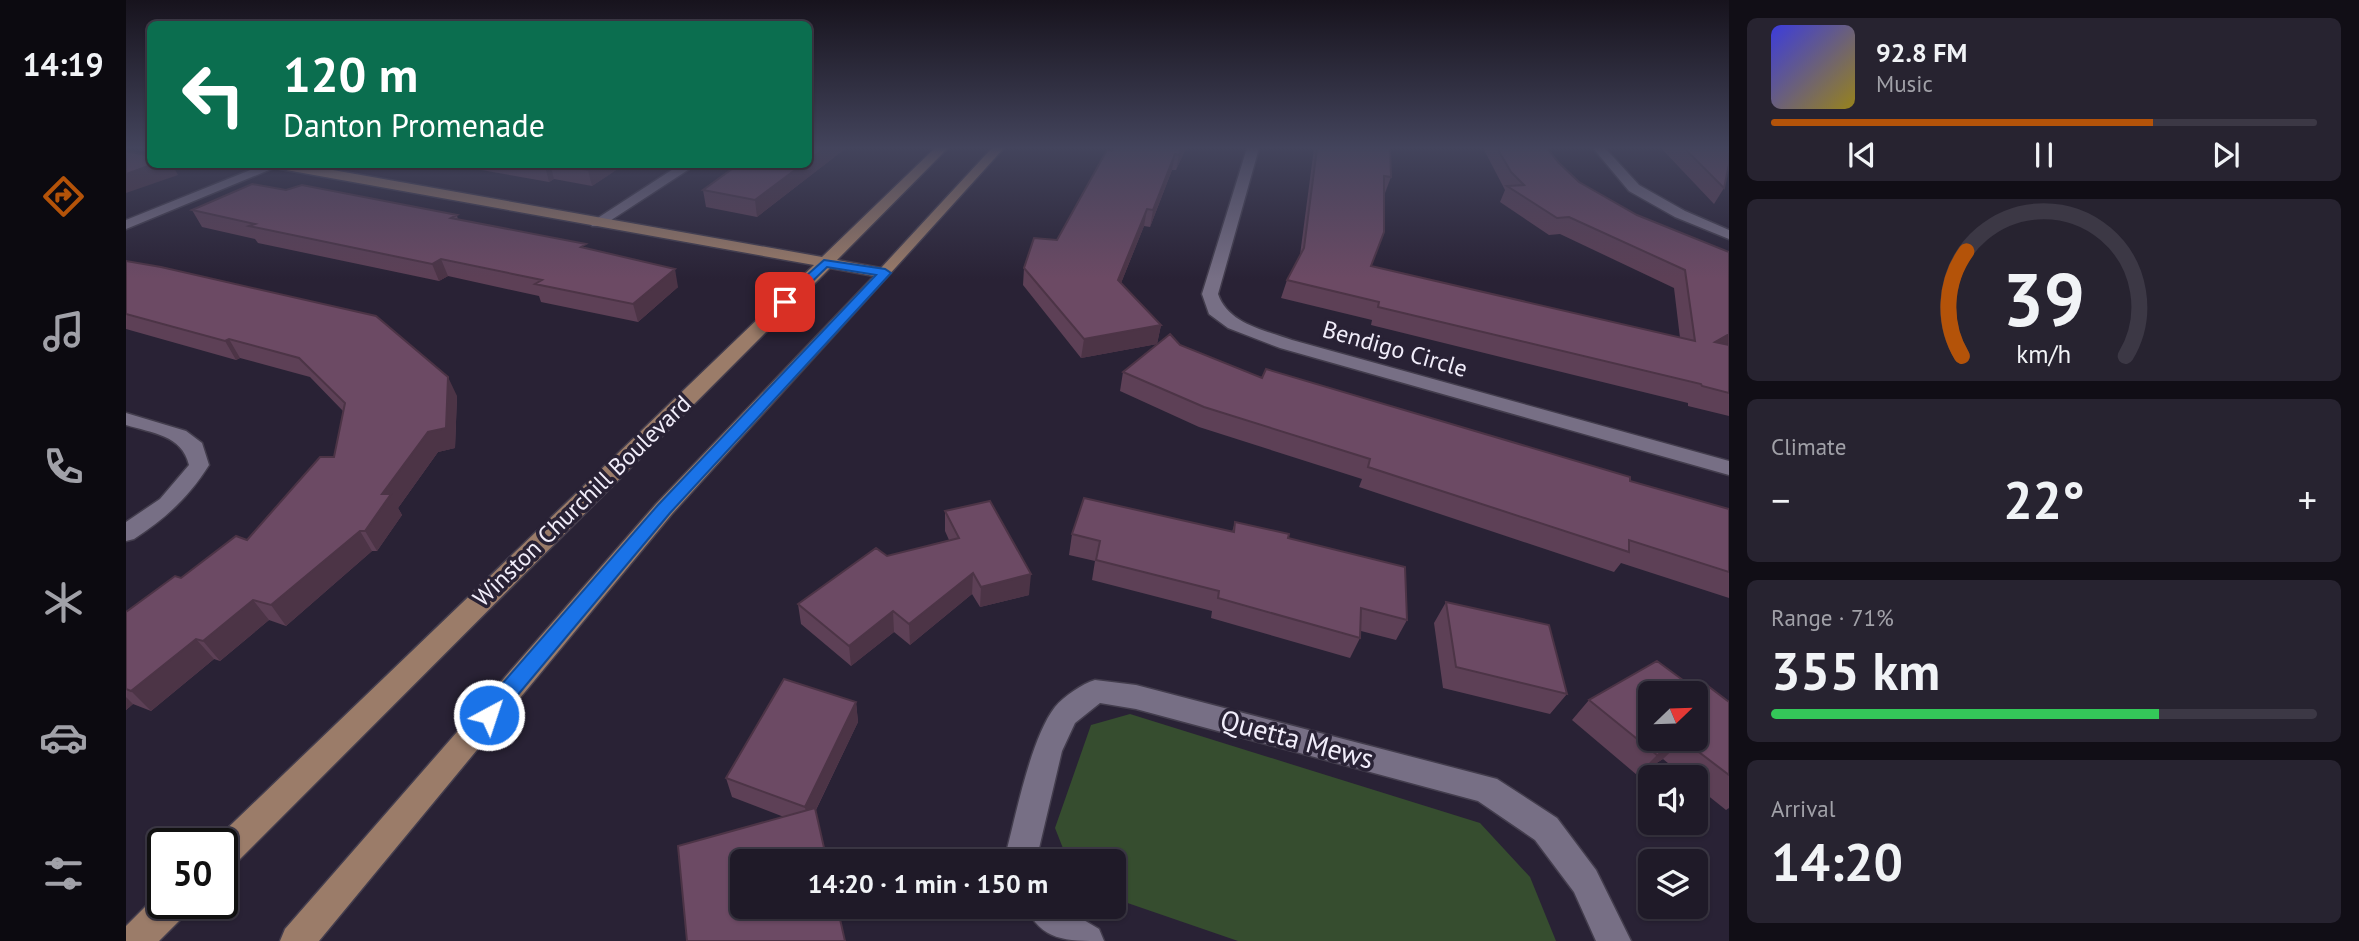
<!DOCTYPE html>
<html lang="en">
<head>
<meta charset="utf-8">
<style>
	:root { --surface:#1f1a28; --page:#272330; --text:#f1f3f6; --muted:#a1a1a8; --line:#3c3845; --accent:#b45309 }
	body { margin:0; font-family:"PT Sans",sans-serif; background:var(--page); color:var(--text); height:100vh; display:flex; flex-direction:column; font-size:26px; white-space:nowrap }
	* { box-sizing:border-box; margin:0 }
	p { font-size:23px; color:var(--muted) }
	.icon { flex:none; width:38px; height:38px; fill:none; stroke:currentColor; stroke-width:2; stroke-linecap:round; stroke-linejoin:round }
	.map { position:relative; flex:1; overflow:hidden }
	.sheet { display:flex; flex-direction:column; gap:18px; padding:18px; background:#110e16; width:630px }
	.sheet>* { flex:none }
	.guide { position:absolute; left:21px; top:21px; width:665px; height:147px; border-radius:10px; box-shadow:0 2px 5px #0004,0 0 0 2px var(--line); background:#0b6e4f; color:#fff; overflow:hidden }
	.needle { width:46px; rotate:67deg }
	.controls { position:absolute; left:1512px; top:681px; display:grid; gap:14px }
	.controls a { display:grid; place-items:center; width:70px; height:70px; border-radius:10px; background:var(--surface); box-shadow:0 2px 5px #0004,0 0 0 2px var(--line); font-size:35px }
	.speed { position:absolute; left:21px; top:828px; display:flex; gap:14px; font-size:35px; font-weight:700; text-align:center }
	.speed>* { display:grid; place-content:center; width:91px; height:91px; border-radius:50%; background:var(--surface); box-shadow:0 2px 5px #0004,0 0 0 2px var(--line); line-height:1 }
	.speed .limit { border:4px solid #111; border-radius:10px; background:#fff; color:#111 }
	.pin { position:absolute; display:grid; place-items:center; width:60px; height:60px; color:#fff; margin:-30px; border-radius:14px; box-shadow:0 4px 10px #0006 }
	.me { position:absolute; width:77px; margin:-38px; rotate:40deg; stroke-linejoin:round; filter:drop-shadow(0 0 5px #0008) }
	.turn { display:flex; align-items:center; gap:24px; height:147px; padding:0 21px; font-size:32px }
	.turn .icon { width:91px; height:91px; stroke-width:2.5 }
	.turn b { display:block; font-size:49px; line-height:60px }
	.big { font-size:52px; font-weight:600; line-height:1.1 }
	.sheet .widget { flex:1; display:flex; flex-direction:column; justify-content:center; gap:10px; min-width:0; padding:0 24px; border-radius:10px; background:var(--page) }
	.sheet .dial { align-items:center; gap:0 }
	.dial svg { height:182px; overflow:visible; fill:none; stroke:var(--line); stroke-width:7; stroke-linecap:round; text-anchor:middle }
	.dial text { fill:var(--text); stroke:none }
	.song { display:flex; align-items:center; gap:21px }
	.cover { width:84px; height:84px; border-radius:10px; background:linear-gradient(135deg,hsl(240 70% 55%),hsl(50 70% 35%)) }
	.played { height:7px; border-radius:4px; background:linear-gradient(90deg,var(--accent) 70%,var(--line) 70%) }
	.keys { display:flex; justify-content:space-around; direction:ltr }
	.heat { display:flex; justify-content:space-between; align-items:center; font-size:38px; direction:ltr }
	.charge { height:10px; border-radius:5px; background:linear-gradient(90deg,#34c759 71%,var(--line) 0) }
	.trip { position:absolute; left:604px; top:849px; width:396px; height:70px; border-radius:10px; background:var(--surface); box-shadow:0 2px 5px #0004,0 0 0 2px var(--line); font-weight:600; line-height:70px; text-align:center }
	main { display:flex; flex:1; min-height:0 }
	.tab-bar { display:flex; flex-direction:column; width:126px; justify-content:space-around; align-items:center; background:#0c0a10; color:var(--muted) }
	.tab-bar .icon { width:49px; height:49px }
	.tab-bar .on { color:var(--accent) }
	.tab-bar b { font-size:32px; color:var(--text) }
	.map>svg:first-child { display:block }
	.green { fill:#364d2f }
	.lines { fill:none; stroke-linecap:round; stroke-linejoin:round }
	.street-casing { stroke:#433d4d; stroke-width:3 }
	.secondary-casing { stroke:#433d4d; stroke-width:3 }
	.street { fill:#776f85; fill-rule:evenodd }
	.secondary { fill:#9b7c69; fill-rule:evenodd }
	.wall { fill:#5d4056 }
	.shaded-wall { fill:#4c3446 }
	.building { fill:#6c4a64; stroke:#4c3446; stroke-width:2; fill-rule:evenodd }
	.route { fill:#1a73e8; stroke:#114b97; stroke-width:2 }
	.labels { text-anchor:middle; stroke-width:7; stroke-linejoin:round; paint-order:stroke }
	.street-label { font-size:24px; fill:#f1edfa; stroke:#292235 }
	.near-street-label { font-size:28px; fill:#f1edfa; stroke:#292235 }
</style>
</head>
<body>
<main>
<nav class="tab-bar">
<b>14:19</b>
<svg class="icon on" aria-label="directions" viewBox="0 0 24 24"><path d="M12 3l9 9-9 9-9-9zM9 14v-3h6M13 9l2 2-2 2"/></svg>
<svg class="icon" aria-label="music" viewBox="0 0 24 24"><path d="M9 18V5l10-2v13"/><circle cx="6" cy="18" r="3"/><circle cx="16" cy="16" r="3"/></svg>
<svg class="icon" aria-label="phone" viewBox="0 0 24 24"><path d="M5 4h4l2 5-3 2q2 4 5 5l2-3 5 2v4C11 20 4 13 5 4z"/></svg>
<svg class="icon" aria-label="climate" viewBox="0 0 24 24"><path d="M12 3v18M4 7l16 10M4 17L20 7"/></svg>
<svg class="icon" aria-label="car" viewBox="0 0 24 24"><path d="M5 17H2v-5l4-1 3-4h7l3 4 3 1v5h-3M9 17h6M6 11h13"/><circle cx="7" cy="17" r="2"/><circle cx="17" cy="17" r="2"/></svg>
<svg class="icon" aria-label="filters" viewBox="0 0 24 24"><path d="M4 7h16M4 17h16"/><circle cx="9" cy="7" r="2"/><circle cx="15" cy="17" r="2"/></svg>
</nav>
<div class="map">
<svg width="1603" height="941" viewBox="0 0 1603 941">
	<rect width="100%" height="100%" fill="#292235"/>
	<path class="green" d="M1004 714 1354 823 1404 877 1430 941H1112L987 898V861H942L929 828 965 725Z"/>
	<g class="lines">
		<g class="street-casing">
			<path id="street" d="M1121 148H1133L1092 294C1102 324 1139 330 1166 340L1603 461V475L1154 348 1102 328 1083 314 1076 294Z
				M1467 148H1479L1513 185 1559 211 1603 230V239L1549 217 1503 191Z
				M139 164 155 165 0 229V220Z
				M555 164H571L476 226H466L464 223Z
				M0 413 60 431 76 443 83 465C63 497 40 518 8 539L0 541V522L34 499 63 465C56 435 26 433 0 425Z
				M969 680 1010 685 1371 779 1431 818 1470 870 1505 941H1470L1448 892 1409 840 1352 801 1010 709 974 703 949 723 936 751 910 861H878C889 820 904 739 929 707 938 696 956 684 969 680Z
				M899 906H934L973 929 978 941C939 941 916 941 899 906Z"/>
		</g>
		<g class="secondary-casing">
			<path id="secondary" d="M809 148H822L711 260 755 268 866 148H878L546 514 193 941H154L159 929 530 504 748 276 704 268 107 866 96 871V844H85L688 265 149 168 143 164H173L696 257Z
				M35 891 37 903H63L59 915 33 941H0V926Z"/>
		</g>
		<use href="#street" class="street"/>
		<use href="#secondary" class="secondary"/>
	</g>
	<path class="wall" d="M682 148H720L631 217 580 207 577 190Z
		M988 148H1060L1050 170H1046L1024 227 1018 226 995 283 1035 325 1031 344 955 358 897 285 898 268 931 240Z
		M1188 148H1264L1265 177 1259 193 1258 192 1245 266 1554 338 1548 288 1434 234 1423 235 1374 202 1379 190 1357 148H1421L1433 163 1453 182 1511 215 1603 252V416L1562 406V403L1245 325 1246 320 1155 298 1161 280 1174 255Z
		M1535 148H1603L1598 188 1588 204Z
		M321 164H499L466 186 428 179 423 182Z
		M160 190 331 215 332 220 461 249 552 287 512 322 415 302 413 296 322 276 313 281 132 243 129 239 76 227 66 210Z
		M0 261 331 396 329 448 312 452 272 508 276 515 251 551H246L160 626 143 620 94 661 88 659 25 711 7 704 0 710V612L55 578 121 540 208 457 217 411 184 377 114 358 110 360 0 329Z
		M1054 345 1136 378 1603 509V598L1495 563 1488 572 1233 487 1236 479 1073 427 994 391 997 372Z
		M819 511 903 595 854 607 846 594 784 645 768 632 725 666 675 624 672 604 761 556 823 540 819 531Z
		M1109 522 1162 538 1281 620 1270 640 1235 631 1234 638 1224 658 1085 618 1086 611 966 580 969 561 943 555 946 534 1106 532Z
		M1320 602 1441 694 1424 714 1317 688 1308 623Z
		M1569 689 1603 702V808L1600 810 1570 786V777H1559L1537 759 1511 775 1446 720 1463 700Z
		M730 702 732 722 690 810 658 817 606 797 600 778Z"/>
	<path class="shaded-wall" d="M699 148H720L631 217 629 200 677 164H682V160Z
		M1056 148H1060L1050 170 1053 155Z
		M1049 154 1046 170 1024 227 1027 210Z
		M28 164H46L52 175 0 193V174Z
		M422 164H424L428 179 423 182 419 166Z
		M470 164H499L466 186 462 170Z
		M1021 209 1018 226 989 298 992 280Z
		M315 259 322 276 313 281 306 264Z
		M549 269 552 287 512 322 507 304Z
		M1035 325 1031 344 955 358 958 339Z
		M1603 334V345L1589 342Z
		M103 339 114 358 110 360 99 341Z
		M322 377 331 396 329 448 312 452 272 508 276 515 251 551 239 531 256 494Z
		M234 531 246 551 160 626 145 605Z
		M847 573 846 594 784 645 783 624Z
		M905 574 903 595 854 607 855 587Z
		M127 600 143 620 94 661 77 641Z
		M767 611 768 632 725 666 723 646Z
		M70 639 88 659 25 711 5 691Z
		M0 697 7 704 0 710Z
		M730 702 732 722 682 826 679 807Z
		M1557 740 1537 759 1511 775 1531 755Z"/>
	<path class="building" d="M682 148H699L682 160Z
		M988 148H1056L1053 155 1049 154 1027 210 1021 209 992 280 1035 325 958 339 898 268 908 238 931 240 981 150 986 151Z
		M1191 148H1264L1265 177 1258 176V232L1245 266 1569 341 1559 270 1443 217 1431 218 1381 186 1398 185 1385 172 1371 148H1421L1433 163 1453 182 1511 215 1603 252V334L1589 342 1603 345V393L1576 386 1575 384 1252 307 1253 302 1161 280 1178 248Z
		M1558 148H1603V164L1598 188Z
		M0 151 24 156V164H28L0 174Z
		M429 164H470L462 170Z
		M613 164H677L629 200 577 190Z
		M126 184 160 190 176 185 331 215 325 218 460 244 455 247 549 269 507 304 409 284 416 280 315 259 306 264 123 226 129 224 66 210Z
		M0 261 35 267 250 316 322 377 320 428 302 432 256 494H265L239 531H234L145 605 127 600 77 641 70 639 5 691 0 689V612L49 576 55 578 110 536 121 540 194 457H208L219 403 173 358 103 339 99 341 0 314Z
		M1044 334 1054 345 1136 378 1140 369 1504 477V481L1603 509V572L1503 540V552L1242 467 1244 459 1078 407 997 372Z
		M958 498 1108 532 1109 522 1163 534 1162 538 1279 567 1281 620 1235 608 1234 638 1092 598 1093 591 970 560 974 541 946 534Z
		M864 501 905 574 855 587 847 573 783 624 767 611 723 646 672 604 750 548 761 556 833 538 819 511Z
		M1320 602 1423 625 1441 694 1330 667Z
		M1531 661 1569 689 1578 683 1603 702V775L1557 740 1531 755 1463 700ZM1524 693H1570V738H1524Z
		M658 679 730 702 679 807 600 778Z
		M689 808 701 861H616V906H711L719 941H561L552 846Z"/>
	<linearGradient id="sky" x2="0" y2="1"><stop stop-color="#17131d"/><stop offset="0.53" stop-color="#43445c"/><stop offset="1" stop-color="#43445c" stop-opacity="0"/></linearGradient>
	<rect width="1603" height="279" fill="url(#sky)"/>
	<path class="route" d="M698 260 759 269 765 273 544 513 370 721 363 724 355 721 352 715 355 708 532 505 750 275 701 267 663 304H654V299Z"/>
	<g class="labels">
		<g class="street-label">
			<text transform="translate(1269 349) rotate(16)" y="8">Bendigo Circle</text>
			<text transform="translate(456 501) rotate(-44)" y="8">Winston Churchill Boulevard</text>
		</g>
		<g class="near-street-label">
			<text transform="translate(1171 739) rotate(15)" y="10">Quetta Mews</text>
		</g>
	</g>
</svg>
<div class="controls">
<a><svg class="needle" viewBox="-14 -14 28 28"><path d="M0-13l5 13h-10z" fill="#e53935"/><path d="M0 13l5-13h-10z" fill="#a1a1a8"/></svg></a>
<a><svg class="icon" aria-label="sound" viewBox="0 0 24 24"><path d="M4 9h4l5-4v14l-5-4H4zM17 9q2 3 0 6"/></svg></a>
<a><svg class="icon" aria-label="layers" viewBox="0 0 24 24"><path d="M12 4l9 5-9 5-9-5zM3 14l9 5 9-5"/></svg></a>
</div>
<div class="speed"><div class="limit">50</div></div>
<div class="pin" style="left:659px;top:302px;background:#d93025"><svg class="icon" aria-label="arrive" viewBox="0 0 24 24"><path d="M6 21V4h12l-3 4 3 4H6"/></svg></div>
<svg class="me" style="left:363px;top:715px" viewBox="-20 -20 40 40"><circle r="17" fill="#1a73e8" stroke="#fff" stroke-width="3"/><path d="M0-11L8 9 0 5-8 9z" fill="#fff"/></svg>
<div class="trip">14:20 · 1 min · 150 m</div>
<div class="guide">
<div class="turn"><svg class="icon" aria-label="left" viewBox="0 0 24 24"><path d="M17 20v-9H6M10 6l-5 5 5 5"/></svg><div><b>120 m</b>Danton Promenade</div></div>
</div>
</div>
<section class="sheet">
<div class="widget">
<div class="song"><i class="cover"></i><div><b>92.8 FM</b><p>Music</p></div></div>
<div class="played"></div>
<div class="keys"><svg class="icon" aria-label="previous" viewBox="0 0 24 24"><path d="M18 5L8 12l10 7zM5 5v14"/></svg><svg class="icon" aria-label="pause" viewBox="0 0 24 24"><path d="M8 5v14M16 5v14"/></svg><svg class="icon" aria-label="next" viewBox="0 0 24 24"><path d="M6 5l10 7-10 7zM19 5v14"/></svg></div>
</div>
<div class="widget dial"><svg viewBox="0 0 100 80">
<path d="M14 69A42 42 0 1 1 86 69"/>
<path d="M14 69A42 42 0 0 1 16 23" stroke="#b45309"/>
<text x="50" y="56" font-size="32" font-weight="700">39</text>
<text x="50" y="72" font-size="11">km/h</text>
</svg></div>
<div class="widget"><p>Climate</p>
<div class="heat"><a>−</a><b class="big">22°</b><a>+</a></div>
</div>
<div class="widget"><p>Range · 71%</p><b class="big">355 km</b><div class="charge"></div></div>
<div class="widget"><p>Arrival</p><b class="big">14:20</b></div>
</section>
</main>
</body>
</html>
